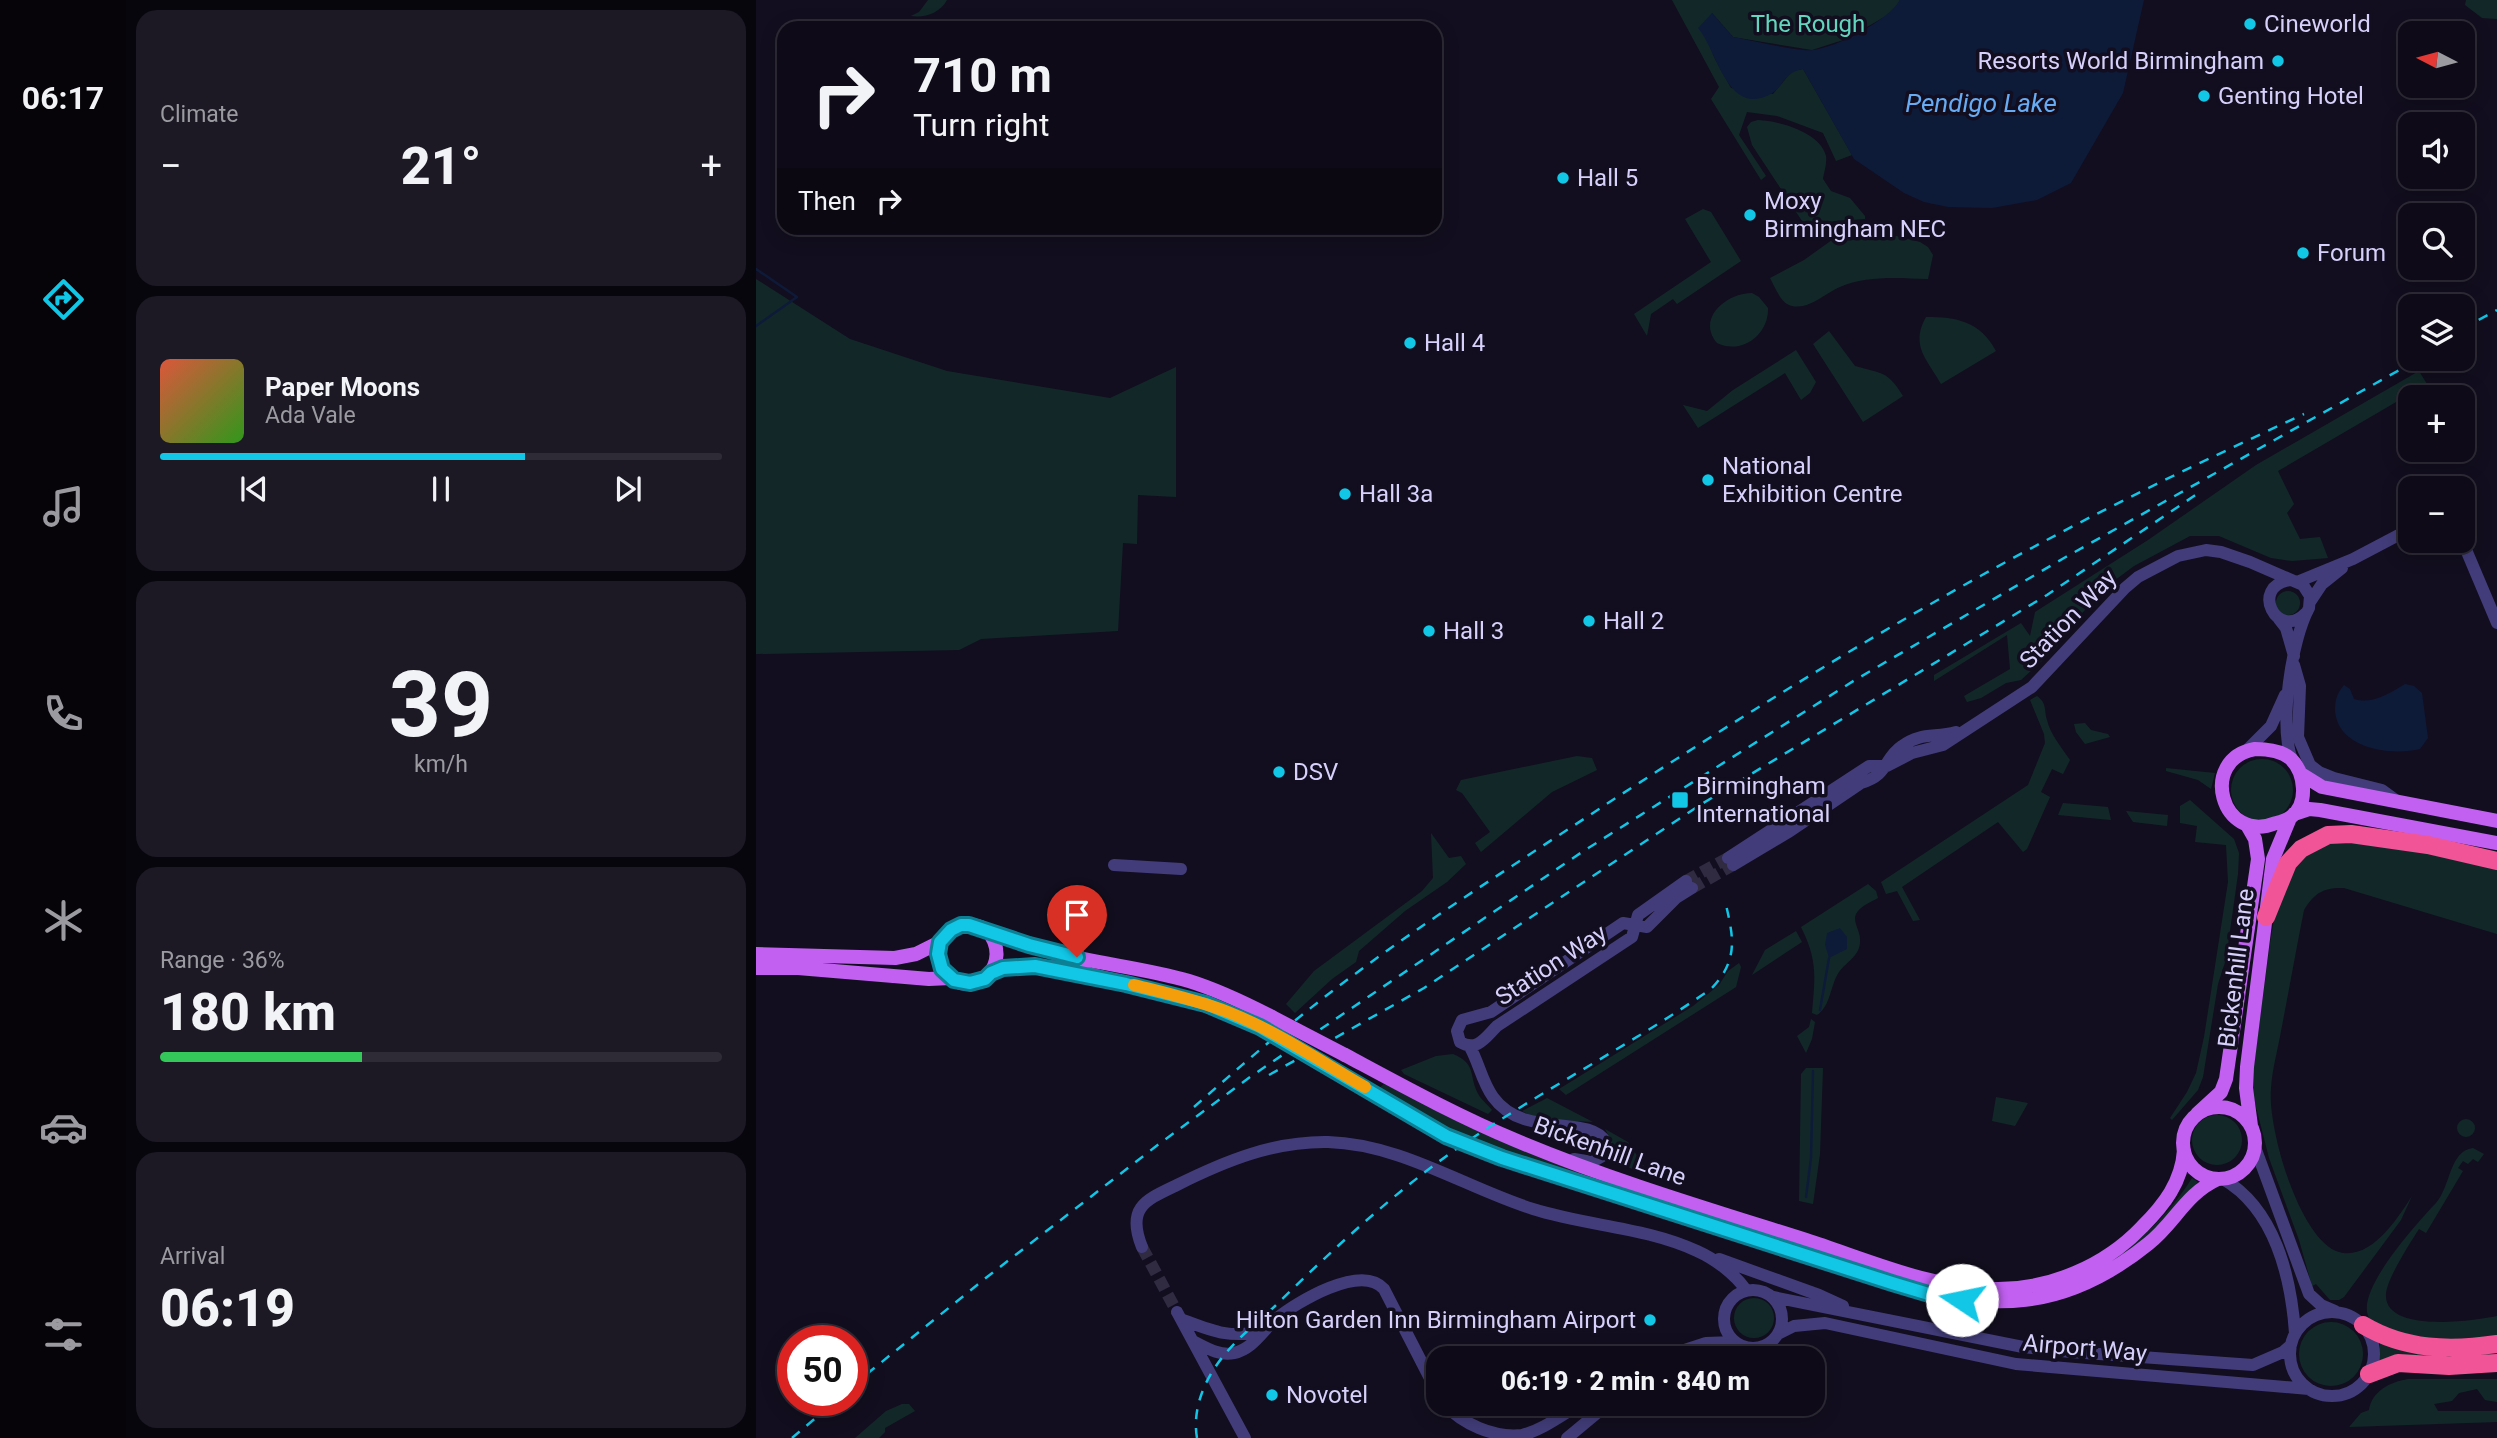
<!DOCTYPE html>
<html lang="en">
<head>
<meta charset="utf-8">
<style>
	:root { --surface:#0e0a17; --page:#1c1824; --text:#f1f3f6; --muted:#9b9aa1; --line:#2e2b36; --accent:#12c6e5 }
	body { margin:0; font-family:Roboto,sans-serif; background:var(--page); color:var(--text); height:100vh; display:flex; flex-direction:column; font-size:26px; white-space:nowrap }
	* { box-sizing:border-box; margin:0 }
	p { font-size:23px; color:var(--muted) }
	.icon { flex:none; width:38px; height:38px; fill:none; stroke:currentColor; stroke-width:2; stroke-linecap:round; stroke-linejoin:round }
	.map { position:relative; flex:1; overflow:hidden }
	.side { display:flex; flex-direction:column; gap:10px; padding:10px; background:#08060d; width:630px }
	.side>* { flex:none }
	.top-card { position:absolute; left:21px; top:21px; width:665px; height:214px; border-radius:21px; box-shadow:0 4px 18px #0003,0 0 0 2px var(--line); background:#0e0a17; color:var(--text); overflow:hidden }
	.needle { width:46px; rotate:276deg }
	.tools { position:absolute; left:1642px; top:21px; display:grid; gap:14px }
	.tools a { display:grid; place-items:center; width:77px; height:77px; border-radius:14px; background:var(--surface); box-shadow:0 4px 18px #0003,0 0 0 2px var(--line); font-size:35px }
	.speed { position:absolute; left:21px; top:1325px; display:flex; gap:14px; font-size:35px; font-weight:700; text-align:center }
	.speed>* { display:grid; place-content:center; width:91px; height:91px; border-radius:50%; background:var(--surface); box-shadow:0 4px 18px #0003,0 0 0 2px var(--line); line-height:1 }
	.speed .limit { border:10px solid #d22; background:#fff; color:#111 }
	.pin { position:absolute; display:grid; place-items:center; width:60px; height:60px; color:#fff; margin:-72px -30px; border-radius:50% 50% 50% 0; rotate:-45deg; box-shadow:0 0 7px #0007 }
	.pin .icon { rotate:45deg }
	.me { position:absolute; width:77px; margin:-38px; rotate:281deg; stroke-linejoin:round; filter:drop-shadow(0 0 5px #0008) }
	.turn { display:flex; align-items:center; gap:24px; height:147px; padding:0 21px; font-size:32px }
	.turn .icon { width:91px; height:91px; stroke-width:2.5 }
	.turn b { display:block; font-size:49px; line-height:60px }
	.then { display:flex; align-items:center; height:66px; padding:0 21px; background:#0003; gap:14px; font-size:26px }
	.big { font-size:52px; font-weight:800; line-height:1.1 }
	.side .widget { flex:1; display:flex; flex-direction:column; justify-content:center; gap:10px; min-width:0; padding:0 24px; border-radius:21px; background:var(--page) }
	.side .dial { align-items:center; gap:0 }
	.dial b { font-size:91px; line-height:1 }
	.song { display:flex; align-items:center; gap:21px }
	.cover { width:84px; height:84px; border-radius:10px; background:linear-gradient(135deg,hsl(10 70% 55%),hsl(110 70% 35%)) }
	.played { height:7px; border-radius:4px; background:linear-gradient(90deg,var(--accent) 65%,var(--line) 65%) }
	.keys { display:flex; justify-content:space-around; direction:ltr }
	.heat { display:flex; justify-content:space-between; align-items:center; font-size:38px; direction:ltr }
	.charge { height:10px; border-radius:5px; background:linear-gradient(90deg,#34c759 36%,var(--line) 0) }
	.trip { position:absolute; left:670px; top:1346px; width:399px; height:70px; border-radius:21px; background:var(--surface); box-shadow:0 4px 18px #0003,0 0 0 2px var(--line); font-weight:800; line-height:70px; text-align:center }
	main { display:flex; flex:1; min-height:0 }
	.dock { display:flex; flex-direction:column; width:126px; justify-content:space-around; align-items:center; background:#060409; color:var(--muted) }
	.dock .icon { width:49px; height:49px }
	.dock .on { color:var(--accent) }
	.dock b { font-size:32px; color:var(--text) }
	.map>svg:first-child { display:block }
	.green { fill:#122828 }
	.water { fill:#0d1b39 }
	.lines { fill:none; stroke-linecap:round; stroke-linejoin:round }
	.stream { stroke:#0d1b39; stroke-width:2.5 }
	.minor-tunnel { stroke:#302b40; stroke-width:12; stroke-dasharray:12 6; stroke-linecap:butt }
	.minor { stroke:#423d7a; stroke-width:12 }
	.major { stroke:#c260f2; stroke-width:14 }
	.highway { stroke:#f25498; stroke-width:18 }
	.rail { stroke:#12c6e5; stroke-width:2.5; stroke-dasharray:10 9; stroke-linecap:butt }
	.major-bridge { stroke:#c260f2; stroke-width:14 }
	.route-casing { stroke:#0c8195; stroke-width:18 }
	.route { stroke:#12c6e5; stroke-width:12 }
	.slow { stroke:#f59e0b; stroke-width:12 }
	.poi-dot { fill:#12c6e5; stroke:#120e1f; stroke-width:2.5 }
	.labels { text-anchor:middle; stroke-width:7; stroke-linejoin:round; paint-order:stroke }
	.park-label { font-size:24px; fill:#62d5be; stroke:#120e1f }
	.poi-label { font-size:24px; fill:#d7d0fb; stroke:#120e1f; text-anchor:start }
	.street-label { font-size:24px; fill:#d7d0fb; stroke:#120e1f }
	.water-label { font-size:26px; font-style:italic; fill:#66abf3; stroke:#120e1f }
</style>
</head>
<body>
<main>
<nav class="dock">
<b>06:17</b>
<svg class="icon on" aria-label="directions" viewBox="0 0 24 24"><path d="M12 3l9 9-9 9-9-9zM9 14v-3h6M13 9l2 2-2 2"/></svg>
<svg class="icon" aria-label="music" viewBox="0 0 24 24"><path d="M9 18V5l10-2v13"/><circle cx="6" cy="18" r="3"/><circle cx="16" cy="16" r="3"/></svg>
<svg class="icon" aria-label="phone" viewBox="0 0 24 24"><path d="M5 4h4l2 5-3 2q2 4 5 5l2-3 5 2v4C11 20 4 13 5 4z"/></svg>
<svg class="icon" aria-label="climate" viewBox="0 0 24 24"><path d="M12 3v18M4 7l16 10M4 17L20 7"/></svg>
<svg class="icon" aria-label="car" viewBox="0 0 24 24"><path d="M5 17H2v-5l4-1 3-4h7l3 4 3 1v5h-3M9 17h6M6 11h13"/><circle cx="7" cy="17" r="2"/><circle cx="17" cy="17" r="2"/></svg>
<svg class="icon" aria-label="filters" viewBox="0 0 24 24"><path d="M4 7h16M4 17h16"/><circle cx="9" cy="7" r="2"/><circle cx="15" cy="17" r="2"/></svg>
</nav>
<section class="side">
<div class="widget"><p>Climate</p>
<div class="heat"><a>−</a><b class="big">21°</b><a>+</a></div>
</div>
<div class="widget">
<div class="song"><i class="cover"></i><div><b>Paper Moons</b><p>Ada Vale</p></div></div>
<div class="played"></div>
<div class="keys"><svg class="icon" aria-label="previous" viewBox="0 0 24 24"><path d="M18 5L8 12l10 7zM5 5v14"/></svg><svg class="icon" aria-label="pause" viewBox="0 0 24 24"><path d="M8 5v14M16 5v14"/></svg><svg class="icon" aria-label="next" viewBox="0 0 24 24"><path d="M6 5l10 7-10 7zM19 5v14"/></svg></div>
</div>
<div class="widget dial"><b>39</b><p>km/h</p></div>
<div class="widget"><p>Range · 36%</p><b class="big">180 km</b><div class="charge"></div></div>
<div class="widget"><p>Arrival</p><b class="big">06:19</b></div>
</section>
<div class="map">
<svg width="1741" height="1438" viewBox="0 0 1741 1438">
	<rect width="100%" height="100%" fill="#120e1f"/>
	<path class="green" d="M172 0H191C184 13 169 18 155 16L163 12Z
		M916 0H1144L1137 12 1090 39 1056 50 977 37 956 13 951 39 959 59 975 88 1017 94 1036 71 1047 69 1096 155 1080 161 1067 133 1021 116 991 112 983 135 1010 176 1005 180 955 99 963 87Z
		M1710 0H1741V19L1726 18 1709 5Z
		M1002 120C1023 121 1064 132 1070 156 1071 163 1068 173 1067 179L1075 191 1094 198 1109 216V219L1078 221 1050 227 996 145 991 127 995 122Z
		M947 209 955 212 985 261 921 304 917 299 895 314 891 336 878 314 955 262 929 219Z
		M1097 225 1118 226 1136 235 1164 242 1172 247 1177 255 1172 279C1144 278 1110 275 1084 287 1069 293 1051 312 1033 305 1024 301 1019 287 1014 278L1048 260Z
		M0 279 94 339 191 371 354 398 420 367V497L382 495 381 544 367 543 362 631 225 639 203 650 0 654Z
		M996 293 1003 297 1012 308C1013 335 985 355 961 343 940 318 971 293 996 293Z
		M1170 317C1200 317 1224 321 1240 351L1185 384C1171 359 1154 346 1170 317Z
		M1073 331 1099 366C1126 374 1131 370 1147 396L1107 422 1057 344Z
		M1040 350 1060 382 1054 393 1045 400 1029 373 942 428 927 405 951 411 977 390Z
		M1663 371 1671 384 1522 471 1538 504 1531 513 1544 539 1564 537 1572 558 1536 561 1515 558 1463 536H1434L1378 566 1347 589 1322 618 1300 648 1265 680 1250 683 1225 698 1211 702 1208 696 1254 669 1251 635 1178 681V675L1265 623 1274 636 1279 612 1392 540 1500 465Z
		M1520 603a12 12 0 1 1 24 0a12 12 0 1 1-24 0Z
		M1281 696C1291 703 1288 710 1291 720 1294 734 1306 748 1314 760L1307 774 1296 769 1285 792 1294 797 1271 849 1267 852 1242 822 1146 887 1164 920 1157 921 1141 891 1130 894 1125 882 1272 785 1289 743 1288 734 1274 700Z
		M1329 723 1335 730 1352 734 1354 737 1329 744 1320 732 1318 724Z
		M821 756 836 758 841 770 796 792 725 852 719 843 734 832 706 793 700 790 705 780Z
		M1475 790a31 31 0 1 1 62 0a31 31 0 1 1-62 0Z
		M1410 768 1459 773 1455 789 1442 780 1410 771Z
		M1434 800 1478 839 1483 853 1482 874 1470 959 1462 984 1447 1077 1442 1090 1416 1120 1414 1118 1431 1092 1440 1073 1448 1037 1472 882 1470 845 1439 842 1441 826 1424 823V806Z
		M1307 803 1352 807 1355 820 1302 815Z
		M1370 811 1412 815 1411 826 1377 822Z
		M675 833 693 858 705 856 710 864 691 882 649 911 603 951 600 962 576 979 539 1013 530 1004 558 971 666 891 677 878Z
		M1586 836 1741 865V934L1588 888C1568 887 1558 893 1548 910 1540 950 1533 990 1525 1031 1522 1049 1516 1069 1515 1088 1511 1126 1542 1235 1580 1251 1613 1264 1642 1218 1656 1196L1645 1220 1588 1297 1583 1300H1574L1560 1284 1556 1286 1543 1240 1513 1158 1497 1095V1072L1514 943 1523 891 1538 863Z
		M1112 884 1120 891 1122 898C1115 902 1104 906 1100 914 1096 922 1105 932 1104 941 1104 956 1091 961 1083 972 1074 985 1075 1006 1061 1015L1056 1013C1059 977 1062 961 1045 927Z
		M1040 931 1046 942 996 975 1009 950Z
		M983 963 985 967 980 987 977 989 810 1095 803 1089 937 1006 963 985 972 971Z
		M1055 1019 1059 1022 1056 1039 1050 1053 1041 1036 1053 1027Z
		M697 1054C723 1065 711 1077 724 1097 727 1101 732 1105 736 1110L732 1114 648 1074 645 1070 680 1056Z
		M1050 1068H1067L1064 1154 1057 1204 1043 1201 1045 1074Z
		M628 1084 755 1143 891 1194 1171 1284C1192 1288 1213 1293 1235 1293 1319 1294 1392 1248 1436 1178L1442 1182 1387 1242 1344 1271 1290 1291 1234 1297 1203 1294 1171 1287 730 1146 677 1122 622 1089Z
		M1240 1097 1272 1103 1259 1126 1236 1121Z
		M791 1098 837 1122 781 1119 766 1111Z
		M1436 1140a25 25 0 1 1 50 0a25 25 0 1 1-50 0Z
		M1701 1128a9 9 0 1 1 18 0a9 9 0 1 1-18 0Z
		M849 1129 872 1142 894 1175C877 1170 863 1167 860 1148L854 1145V1138Z
		M1717 1148 1728 1154 1722 1162 1717 1159 1712 1164 1707 1161 1702 1168 1707 1171 1670 1233 1663 1229C1654 1243 1632 1277 1630 1293 1626 1334 1718 1321 1741 1316V1338L1659 1340 1618 1325C1615 1321 1611 1316 1611 1311 1607 1283 1661 1223 1680 1203 1695 1186 1693 1151 1717 1148Z
		M978 1318a20 20 0 1 1 40 0a20 20 0 1 1-40 0Z
		M1543 1354a32 32 0 1 1 64 0a32 32 0 1 1-64 0Z
		M1624 1340 1741 1348V1357L1624 1362Z
		M1652 1379H1741V1402L1729 1400 1721 1389 1703 1393 1696 1401 1678 1404 1682 1411H1741V1422L1593 1427 1605 1413 1613 1410C1616 1391 1634 1382 1652 1379Z
		M146 1404H153L159 1411 129 1428V1432L123 1438H99L130 1411Z"/>
	<path class="water" d="M1144 0H1388L1367 93 1315 183 1281 200 1236 208 1192 207 1168 202 1148 193 1098 159 1047 69C1026 73 1029 87 1013 95 971 116 961 50 942 28L956 13 977 37C995 40 1041 52 1057 50 1082 47 1131 21 1144 0Z
		M1649 684 1658 686 1666 693 1672 738 1664 749C1635 756 1582 749 1579 711 1579 700 1581 693 1588 685L1594 689 1598 699C1616 705 1634 693 1649 684Z
		M1084 928 1091 937V949L1073 958 1069 945 1071 933Z"/>
	<g class="lines">
		<path class="stream" d="M0 269 41 297 0 326
			M1064 1010 1073 958
			M1050 1197 1055 1158 1057 1071"/>
		<path class="minor-tunnel" d="M930 881 972 858
			M936 888 977 865
			M386 1247 421 1312"/>
		<path class="minor" d="M1701 541 1711 552 1741 623
			M1534 580C1493 586 1521 642 1550 613
			M1541 582 1597 559 1654 529
			M1554 602 1566 584 1586 568
			M1523 619 1530 628 1538 656
			M1538 665 1544 686 1542 737 1554 765 1563 772 1578 778 1626 790 1641 801
			M1490 751 1515 726 1529 695
			M972 858 1113 766H1131L1156 753 1187 745 1276 687 1369 588 1382 577 1422 556 1450 550 1465 552 1494 562 1547 585 1554 596 1553 608C1535 641 1523 725 1536 760
			M358 865 425 869
			M977 865 1034 831 1105 783C1133 775 1127 759 1146 746 1165 732 1179 738 1200 732
			M930 881 882 915 876 937 741 1026C729 1038 721 1052 704 1042L701 1031 706 1020 735 1012 867 923 891 927 920 898 936 888
			M714 1047C723 1063 726 1082 737 1097 768 1140 832 1113 850 1142L848 1155 836 1162 818 1159
			M1499 1147 1553 1294 1565 1305 1579 1311
			M1467 1179C1519 1209 1535 1277 1539 1333
			M386 1247C370 1207 390 1200 421 1185 469 1161 518 1141 572 1142 645 1144 710 1188 777 1209 831 1226 889 1227 941 1251 959 1259 979 1274 990 1290
			M963 1259 1063 1295 1087 1306
			M968 1319a29 29 0 1 1 58 0a29 29 0 1 1-58 0Z
			M1017 1297 1267 1347 1315 1352 1497 1365 1527 1352 1535 1345
			M421 1312 489 1438
			M1534 1354a42 42 0 1 1 84 0a42 42 0 1 1-84 0Z
			M425 1319C457 1331 471 1338 506 1332
			M1022 1334 1038 1326 1069 1323 1260 1364 1553 1389
			M437 1341C451 1348 463 1356 478 1353 497 1349 507 1330 520 1319 541 1302 605 1263 628 1289L682 1394
			M904 1358 950 1343 978 1342
			M688 1404C707 1424 737 1438 766 1435 787 1430 807 1414 825 1404
			M811 1438 852 1404"/>
		<path class="major" d="M1499 749C1511 749 1526 751 1535 759 1549 773 1553 804 1535 817 1531 820 1525 822 1520 823 1465 845 1442 759 1499 749Z
			M1545 774 1566 787 1741 821
			M1538 814 1553 809 1564 810 1741 843
			M231 930C259 963 219 1002 191 975 185 969 182 961 183 951 184 939 193 928 206 925 220 922 234 932 246 937 263 943 280 947 297 952 342 964 389 968 433 981 462 990 489 1003 516 1017
			M0 954 139 958 160 954 184 942
			M0 968H42L173 979 194 978
			M235 973C274 958 317 971 356 980 408 992 456 1005 504 1027
			M589 1055C645 1085 701 1116 759 1140 854 1180 952 1209 1050 1240 1109 1259 1176 1289 1239 1289 1293 1290 1349 1266 1386 1227 1408 1205 1426 1182 1428 1150
			M575 1067 690 1136 746 1158 1136 1283C1235 1312 1308 1312 1392 1244 1419 1223 1429 1194 1462 1179
			M1427 1143a36 36 0 1 1 72 0a36 36 0 1 1-72 0Z
			M1441 1114 1465 1092 1470 1079 1502 859 1499 839 1491 825
			M1495 1126 1490 1088 1491 1067 1517 859 1534 818"/>
		<path class="highway" d="M1510 917 1532 863 1545 849 1572 835 1595 834 1672 845 1741 861
			M1607 1325C1649 1350 1694 1351 1741 1344
			M1613 1374 1642 1363 1693 1366 1741 1363"/>
		<path class="rail" d="M1706 329 1741 310
			M513 1075 668 988 944 805 1291 595 1444 492
			M438 1107C489 1062 541 1017 595 977 678 915 766 860 852 803 994 711 1138 621 1287 542 1373 496 1460 455 1548 414
			M96 1386 231 1277 399 1147 494 1077 826 852 1099 680 1308 558 1663 359
			M36 1438 81 1400
			M441 1438C437 1415 444 1392 456 1372 472 1346 496 1327 518 1307 579 1247 649 1182 721 1135 798 1084 880 1041 955 989 982 961 978 939 970 905"/>
		<path class="major-bridge" d="M516 1017 589 1055
			M504 1027 575 1067"/>
	</g>
	<g class="lines">
		<g class="route-casing">
			<path id="route" d="M321 957 273 945 213 925H205L195 930 184 942 182 954 186 969 198 980 214 983 229 979 235 973 247 968 279 966 370 984 450 1004 504 1027 690 1136 746 1158 1136 1283 1176 1295 1206 1300"/>
		</g>
		<use href="#route" class="route"/>
		<path class="slow" d="M378 985C410 993 441 1000 472 1012 520 1031 564 1061 609 1087"/>
	</g>
	<g class="poi-dot">
		<circle cx="1494" cy="24" r="7"/>
		<circle cx="1522" cy="61" r="7"/>
		<circle cx="1448" cy="96" r="7"/>
		<circle cx="807" cy="178" r="7"/>
		<circle cx="994" cy="215" r="7"/>
		<circle cx="1547" cy="253" r="7"/>
		<circle cx="654" cy="343" r="7"/>
		<circle cx="952" cy="480" r="7"/>
		<circle cx="589" cy="494" r="7"/>
		<circle cx="833" cy="621" r="7"/>
		<circle cx="673" cy="631" r="7"/>
		<circle cx="523" cy="772" r="7"/>
		<rect x="915" y="791" width="18" height="18" rx="3.5"/>
		<circle cx="894" cy="1320" r="7"/>
		<circle cx="516" cy="1395" r="7"/>
	</g>
	<g class="labels">
		<g class="park-label">
			<text x="1052" y="32">The Rough</text>
		</g>
		<g class="poi-label">
			<text x="1508" y="32">Cineworld</text>
			<text x="1508" y="69" text-anchor="end">Resorts World Birmingham</text>
			<text x="1462" y="104">Genting Hotel</text>
			<text x="821" y="186">Hall 5</text>
			<text x="1008" y="209">Moxy<tspan x="1008" dy="28">Birmingham NEC</tspan></text>
			<text x="1561" y="261">Forum</text>
			<text x="668" y="351">Hall 4</text>
			<text x="966" y="474">National<tspan x="966" dy="28">Exhibition Centre</tspan></text>
			<text x="603" y="502">Hall 3a</text>
			<text x="847" y="629">Hall 2</text>
			<text x="687" y="639">Hall 3</text>
			<text x="537" y="780">DSV</text>
			<text x="940" y="794">Birmingham<tspan x="940" dy="28">International</tspan></text>
			<text x="880" y="1328" text-anchor="end">Hilton Garden Inn Birmingham Airport</text>
			<text x="530" y="1403">Novotel</text>
		</g>
		<g class="street-label">
			<text transform="translate(1312 619) rotate(-46)" y="8">Station Way</text>
			<text transform="translate(795 965) rotate(-33)" y="8">Station Way</text>
			<text transform="translate(1480 968) rotate(-83)" y="8">Bickenhill Lane</text>
			<text transform="translate(854 1151) rotate(20)" y="8">Bickenhill Lane</text>
			<text transform="translate(1329 1348) rotate(5)" y="8">Airport Way</text>
		</g>
		<g class="water-label">
			<text x="1225" y="112">Pendigo Lake</text>
		</g>
	</g>
</svg>
<div class="tools">
<a><svg class="needle" viewBox="-14 -14 28 28"><path d="M0-13l5 13h-10z" fill="#e53935"/><path d="M0 13l5-13h-10z" fill="#9b9aa1"/></svg></a>
<a><svg class="icon" aria-label="sound" viewBox="0 0 24 24"><path d="M4 9h4l5-4v14l-5-4H4zM17 9q2 3 0 6"/></svg></a>
<a><svg class="icon" aria-label="search" viewBox="0 0 24 24"><circle cx="10" cy="10" r="6"/><path d="M15 15l6 6"/></svg></a>
<a><svg class="icon" aria-label="layers" viewBox="0 0 24 24"><path d="M12 4l9 5-9 5-9-5zM3 14l9 5 9-5"/></svg></a>
<a>+</a>
<a>−</a>
</div>
<div class="speed"><div class="limit">50</div></div>
<div class="pin" style="left:321px;top:957px;background:#d93025"><svg class="icon" aria-label="arrive" viewBox="0 0 24 24"><path d="M6 21V4h12l-3 4 3 4H6"/></svg></div>
<svg class="me" style="left:1206px;top:1300px" viewBox="-20 -20 40 40"><circle r="19" fill="#fff"/><path d="M0-13L10 11 0 6-10 11z" fill="#12c6e5"/></svg>
<div class="trip">06:19 · 2 min · 840 m</div>
<div class="top-card">
<div class="turn"><svg class="icon" aria-label="right" viewBox="0 0 24 24"><path d="M7 20v-9h11M14 6l5 5-5 5"/></svg><div><b>710 m</b>Turn right</div></div>
<div class="then">Then<svg class="icon" aria-label="right" viewBox="0 0 24 24"><path d="M7 20v-9h11M14 6l5 5-5 5"/></svg></div>
</div>
</div>
</main>
</body>
</html>
